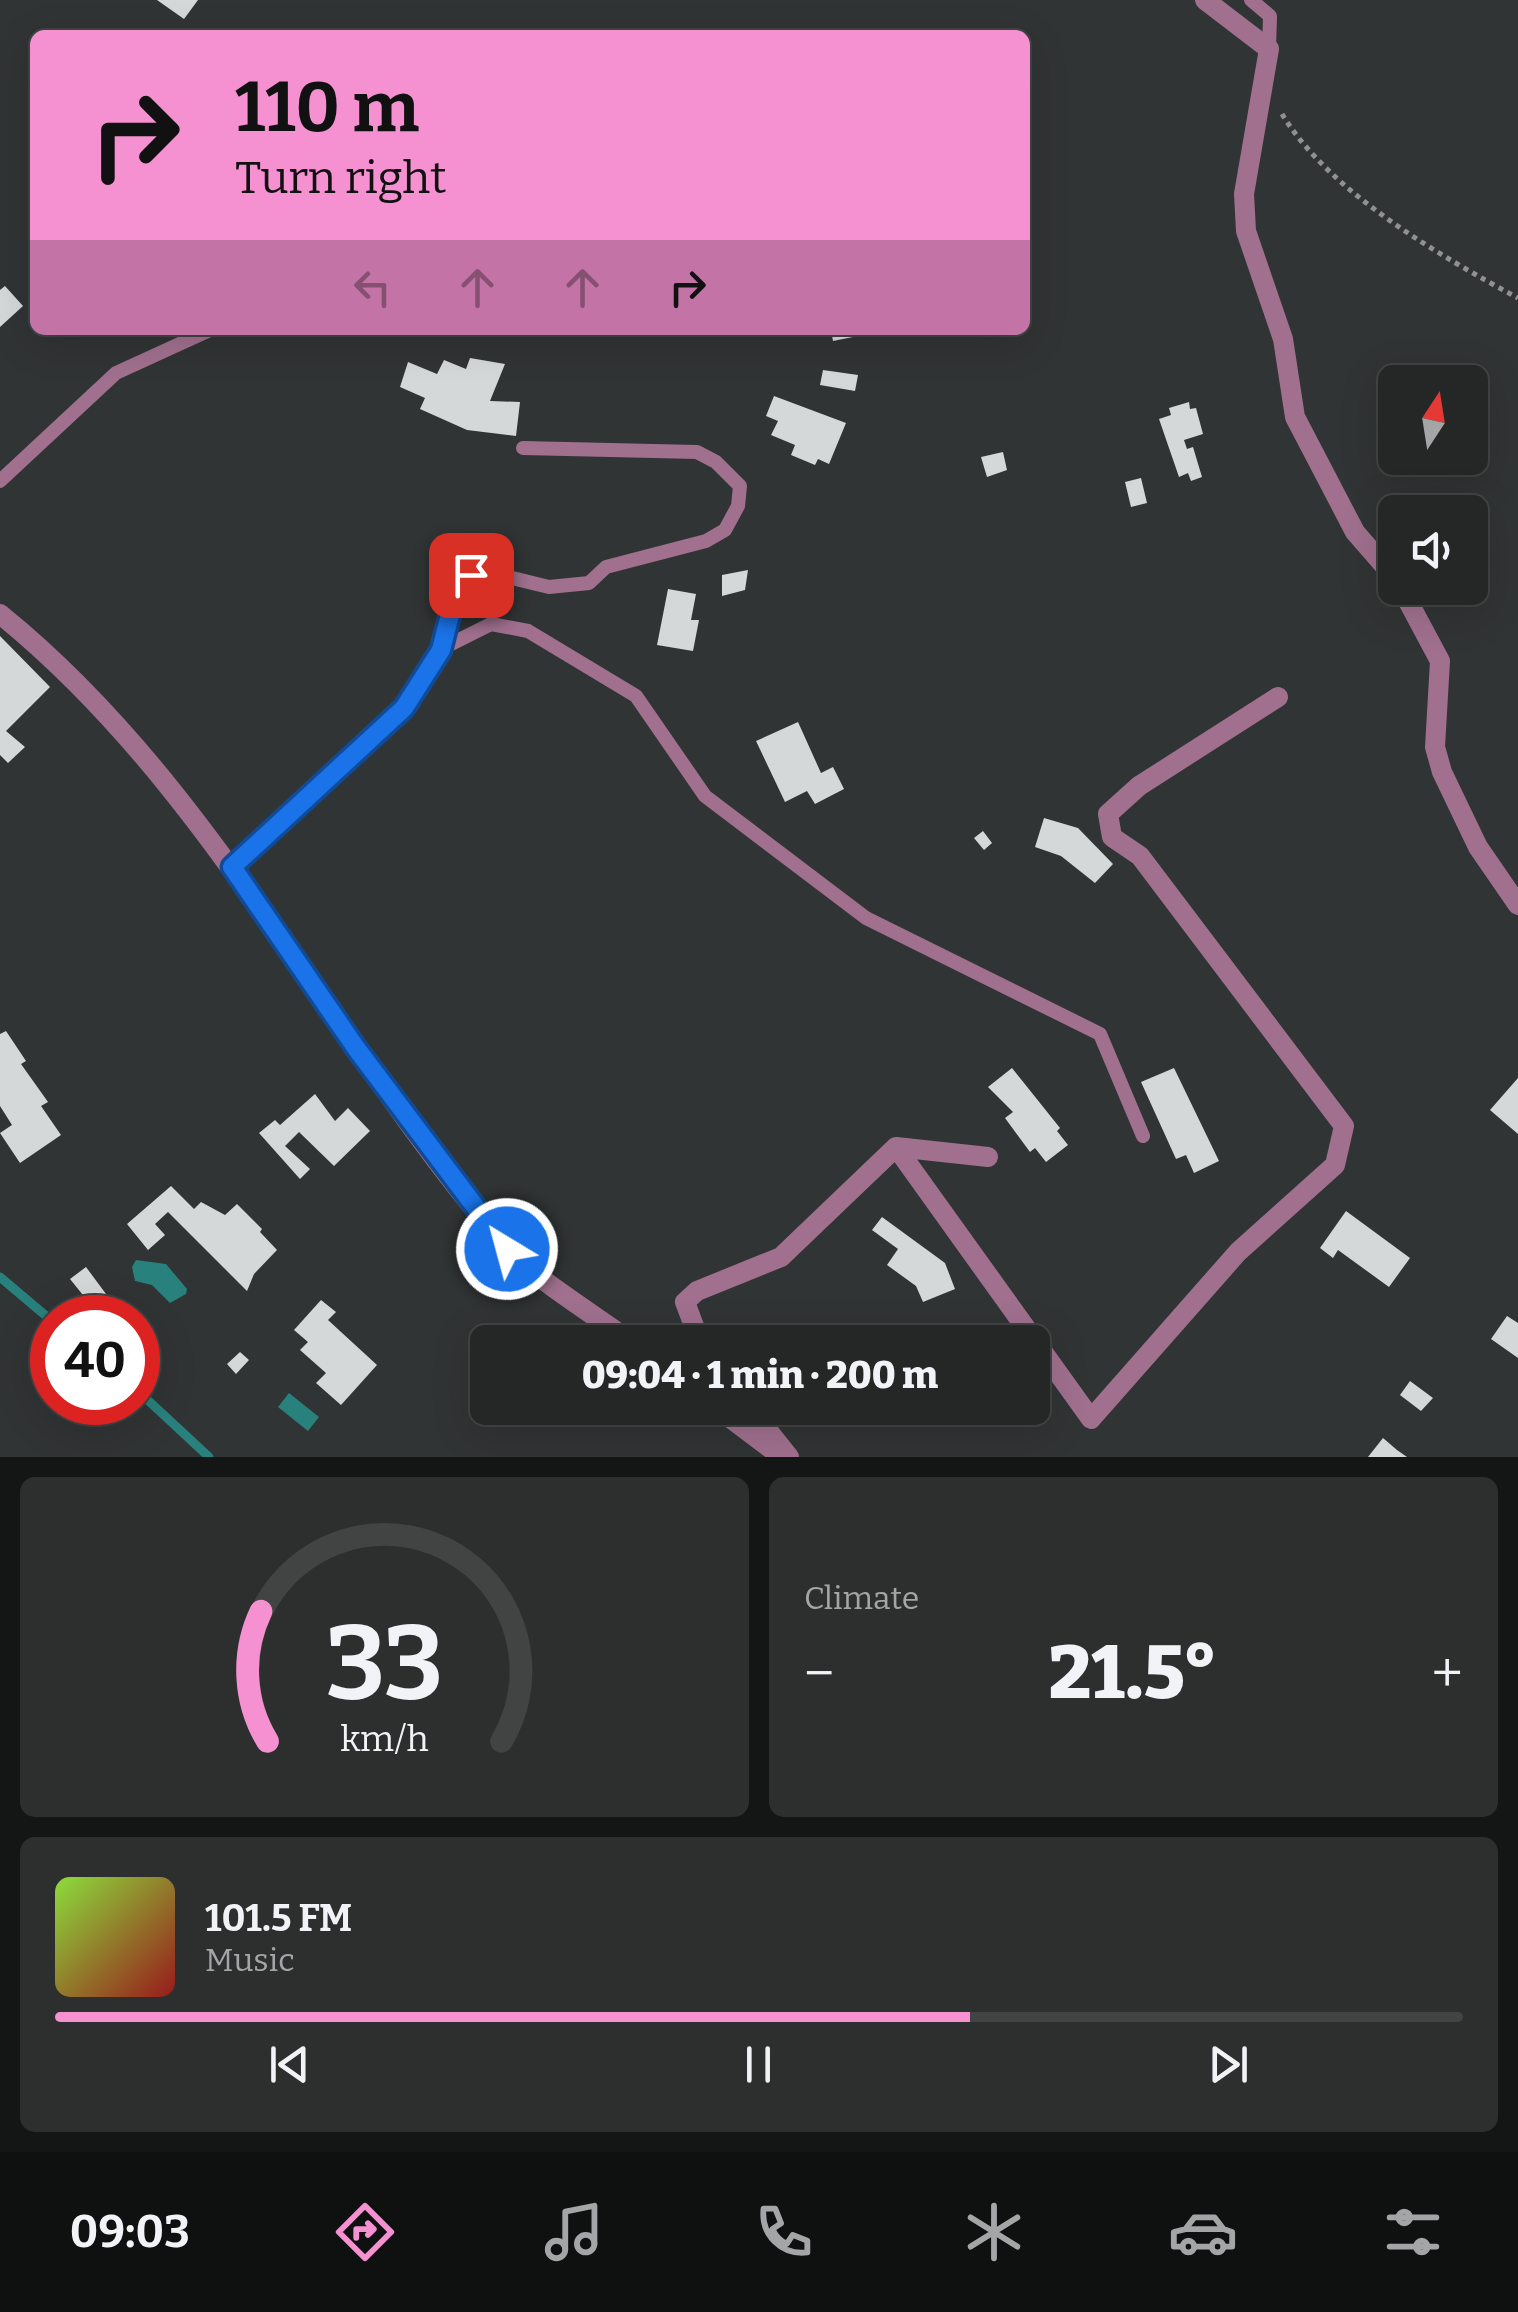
<!DOCTYPE html>
<html lang="en">
<head>
<meta charset="utf-8">
<style>
	:root { --surface:#252727; --page:#2d2f2f; --text:#f1f3f6; --muted:#a3a5a7; --line:#424444; --accent:#f590d1 }
	body { margin:0; font-family:Bitter,serif; background:var(--page); color:var(--text); height:100vh; display:flex; flex-direction:column; font-size:38px; white-space:nowrap }
	* { box-sizing:border-box; margin:0 }
	p { font-size:32px; color:var(--muted) }
	.icon { flex:none; width:55px; height:55px; fill:none; stroke:currentColor; stroke-width:2; stroke-linecap:round; stroke-linejoin:round }
	.map { position:relative; height:1457px; overflow:hidden }
	.sheet { display:flex; flex-direction:column; gap:20px; padding:20px; background:#141515; flex:1 }
	.sheet>* { flex:none }
	.top-card { position:absolute; left:30px; top:30px; width:1000px; height:305px; border-radius:15px; box-shadow:0 10px 40px #0002,0 0 0 2px var(--line); background:#f590d1; color:#111; overflow:hidden }
	.needle { width:65px; rotate:12deg }
	.fabs { position:absolute; left:1378px; top:365px; display:grid; gap:20px }
	.fabs a { display:grid; place-items:center; width:110px; height:110px; border-radius:15px; background:var(--surface); box-shadow:0 10px 40px #0002,0 0 0 2px var(--line); font-size:50px }
	.speed { position:absolute; left:30px; top:1295px; display:flex; gap:20px; font-size:50px; font-weight:700; text-align:center }
	.speed>* { display:grid; place-content:center; width:130px; height:130px; border-radius:50%; background:var(--surface); box-shadow:0 10px 40px #0002,0 0 0 2px var(--line); line-height:1 }
	.speed .limit { border:15px solid #d22; background:#fff; color:#111 }
	.pin { position:absolute; display:grid; place-items:center; width:85px; height:85px; color:#fff; margin:-42px; border-radius:20px; box-shadow:0 5px 15px #0006 }
	.me { position:absolute; width:110px; margin:-55px; rotate:323deg; stroke-linejoin:round; filter:drop-shadow(0 0 8px #0008) }
	.turn { display:flex; align-items:center; gap:35px; height:210px; padding:0 40px; font-size:45px }
	.turn .icon { width:130px; height:130px; stroke-width:2.5 }
	.turn b { display:block; font-size:70px; line-height:85px }
	.lanes { display:flex; align-items:center; height:95px; padding:0 40px; background:#0003; justify-content:center; gap:50px; direction:ltr }
	.lanes .off { opacity:.35 }
	.big { font-size:75px; font-weight:800; line-height:1.1 }
	.sheet .card { flex:1; display:flex; flex-direction:column; justify-content:center; gap:15px; min-width:0; padding:0 35px; border-radius:15px; background:var(--page) }
	.sheet .dial { align-items:center; gap:0 }
	.dial svg { height:260px; overflow:visible; fill:none; stroke:var(--line); stroke-width:7; stroke-linecap:round; text-anchor:middle }
	.dial text { fill:var(--text); stroke:none }
	.song { display:flex; align-items:center; gap:30px }
	.cover { width:120px; height:120px; border-radius:15px; background:linear-gradient(135deg,hsl(90 70% 55%),hsl(0 70% 35%)) }
	.played { height:10px; border-radius:5px; background:linear-gradient(90deg,var(--accent) 65%,var(--line) 65%) }
	.keys { display:flex; justify-content:space-around; direction:ltr }
	.heat { display:flex; justify-content:space-between; align-items:center; font-size:55px; direction:ltr }
	.sheet .tiles { flex:1; display:grid; gap:20px; grid-template-columns:1fr 1fr }
	.card:last-child { grid-column:span 2 }
	.trip { position:absolute; left:470px; top:1325px; width:580px; height:100px; border-radius:15px; background:var(--surface); box-shadow:0 10px 40px #0002,0 0 0 2px var(--line); font-weight:800; line-height:100px; text-align:center }
	.tabs { display:flex; height:160px; justify-content:space-around; align-items:center; background:#0f1010; color:var(--muted) }
	.tabs .icon { width:70px; height:70px }
	.tabs .active { color:var(--accent) }
	.tabs b { font-size:45px; color:var(--text) }
	.map>svg:first-child { display:block }
	.water { fill:#29817d }
	.lines { fill:none; stroke-linecap:round; stroke-linejoin:round }
	.stream { stroke:#29817d; stroke-width:9 }
	.building { fill:#d4d8d8 }
	.path { stroke:#909292; stroke-width:5; stroke-dasharray:5 5; stroke-linecap:butt }
	.service { stroke:#a0708e; stroke-width:14 }
	.minor { stroke:#a0708e; stroke-width:20 }
	.tertiary { stroke:#a0708e; stroke-width:20 }
	.route-casing { stroke:#114b97; stroke-width:25 }
	.route { stroke:#1a73e8; stroke-width:18 }
</style>
</head>
<body>
<div class="map">
<svg width="1518" height="1457" viewBox="0 0 1518 1457">
	<rect width="100%" height="100%" fill="#313434"/>
	<path class="water" d="M136 1260 166 1264 187 1289 186 1294 170 1303 152 1285 135 1281 132 1267Z
		M289 1393 319 1417 308 1431 278 1407Z"/>
	<g class="lines">
		<path class="stream" d="M0 1277 52 1321
			M138 1391 209 1457"/>
	</g>
	<path class="building" d="M157 0H198L184 19Z
		M5 286 23 306 0 327V290Z
		M831 330H857L858 336 833 341Z
		M470 358 505 364 490 401 520 402 516 436 467 430 420 409 425 398 400 387 408 362 437 374 444 360 466 369Z
		M823 370 858 375 855 391 820 385Z
		M774 396 846 423 829 464 818 459 815 465 791 455 795 445 771 435 778 421 766 416Z
		M1189 402 1190 409 1196 408 1203 434 1184 440 1187 449 1193 447 1202 477 1191 481 1188 473 1179 477 1159 419 1171 415 1169 408Z
		M1003 452 1007 470 987 477 981 457Z
		M1141 478 1147 503 1131 507 1125 482Z
		M748 570 745 590 722 596V575Z
		M668 589 696 594 691 620H699L693 651 657 645Z
		M0 636 50 687 6 731 25 747 8 763 0 755Z
		M798 722 821 773 833 767 844 789 815 804 807 791 785 802 756 741Z
		M1044 818 1078 828 1113 864 1095 883 1061 856 1035 847Z
		M983 831 992 843 984 850 974 838Z
		M6 1031 26 1061 21 1064 48 1102 41 1106 61 1135 20 1163 0 1133 12 1125 0 1106V1034Z
		M1012 1068 1060 1128 1057 1131 1068 1145 1046 1162 1035 1148 1030 1152 1005 1118 1013 1112 988 1087Z
		M1174 1068 1219 1161 1194 1173 1186 1155 1176 1159 1141 1082Z
		M1518 1078V1134L1490 1110Z
		M315 1094 335 1121 348 1108 370 1131 334 1166 299 1132 285 1146 310 1169 300 1179 259 1133 275 1120 280 1125Z
		M171 1186 194 1209 201 1202 225 1215 237 1204 262 1229 260 1232 277 1250 254 1274 247 1291 168 1212 155 1224 165 1235 148 1250 127 1224Z
		M1346 1211 1410 1258 1389 1287 1338 1250 1333 1258 1320 1248Z
		M882 1217 945 1263 955 1289 923 1302 916 1286 887 1265 898 1249 872 1230Z
		M86 1267 109 1298 95 1310 70 1279Z
		M321 1300 336 1312 328 1320 377 1365 341 1405 316 1383 326 1373 300 1350 308 1342 294 1330Z
		M1507 1316 1518 1323V1358L1491 1339Z
		M240 1352 249 1360 236 1374 227 1364Z
		M1410 1381 1433 1398 1421 1411 1400 1395Z
		M1383 1438 1397 1450 1407 1457H1368Z"/>
	<g class="lines">
		<path class="path" d="M1282 114C1329 192 1440 256 1518 298"/>
		<path class="service" d="M1251 0 1270 16 1269 49
			M0 481 116 373 210 330
			M441 649 491 624 528 631 636 696 705 796 866 918 1100 1034 1143 1136
			M232 867 404 708 441 649 459 583 471 575 492 573 549 587 589 583 606 567 706 541 725 530 738 506 740 486 716 462 697 452 523 448"/>
		<path class="minor" d="M1205 0 1269 49 1244 194 1246 231 1283 339 1295 417 1355 532 1395 578
			M1401 588 1440 661 1435 747 1442 772 1478 847 1518 905
			M896 1147 1091 1419 1238 1252 1335 1165 1344 1126 1140 856 1112 837 1108 814 1139 786 1278 697
			M700 1342 685 1302 697 1291 781 1257 896 1147 988 1157
			M750 1408 789 1457"/>
		<path class="tertiary" d="M0 614C212 785 329 1042 505 1246 533 1278 595 1315 631 1342
			M717 1408 782 1457"/>
	</g>
	<g class="lines">
		<g class="route-casing">
			<path id="route" d="M471 575 458 583 441 650 404 708 232 867 356 1048 507 1249"/>
		</g>
		<use href="#route" class="route"/>
	</g>
</svg>
<div class="fabs">
<a><svg class="needle" viewBox="-14 -14 28 28"><path d="M0-13l5 13h-10z" fill="#e53935"/><path d="M0 13l5-13h-10z" fill="#a3a5a7"/></svg></a>
<a><svg class="icon" aria-label="sound" viewBox="0 0 24 24"><path d="M4 9h4l5-4v14l-5-4H4zM17 9q2 3 0 6"/></svg></a>
</div>
<div class="speed"><div class="limit">40</div></div>
<div class="pin" style="left:471px;top:575px;background:#d93025"><svg class="icon" aria-label="arrive" viewBox="0 0 24 24"><path d="M6 21V4h12l-3 4 3 4H6"/></svg></div>
<svg class="me" style="left:507px;top:1249px" viewBox="-20 -20 40 40"><circle r="17" fill="#1a73e8" stroke="#fff" stroke-width="3"/><path d="M0-11L8 9 0 5-8 9z" fill="#fff"/></svg>
<div class="trip">09:04 · 1 min · 200 m</div>
<div class="top-card">
<div class="turn"><svg class="icon" aria-label="right" viewBox="0 0 24 24"><path d="M7 20v-9h11M14 6l5 5-5 5"/></svg><div><b>110 m</b>Turn right</div></div>
<div class="lanes"><svg class="icon off" aria-label="left" viewBox="0 0 24 24"><path d="M17 20v-9H6M10 6l-5 5 5 5"/></svg><svg class="icon off" aria-label="ahead" viewBox="0 0 24 24"><path d="M12 20V5M6 11l6-6 6 6"/></svg><svg class="icon off" aria-label="ahead" viewBox="0 0 24 24"><path d="M12 20V5M6 11l6-6 6 6"/></svg><svg class="icon" aria-label="right" viewBox="0 0 24 24"><path d="M7 20v-9h11M14 6l5 5-5 5"/></svg></div>
</div>
</div>
<section class="sheet">
<div class="tiles">
<div class="card dial"><svg viewBox="0 0 100 80">
<path d="M14 69A42 42 0 1 1 86 69"/>
<path d="M14 69A42 42 0 0 1 12 29" stroke="#f590d1"/>
<text x="50" y="56" font-size="32" font-weight="700">33</text>
<text x="50" y="72" font-size="11">km/h</text>
</svg></div>
<div class="card"><p>Climate</p>
<div class="heat"><a>−</a><b class="big">21.5°</b><a>+</a></div>
</div>
<div class="card">
<div class="song"><i class="cover"></i><div><b>101.5 FM</b><p>Music</p></div></div>
<div class="played"></div>
<div class="keys"><svg class="icon" aria-label="previous" viewBox="0 0 24 24"><path d="M18 5L8 12l10 7zM5 5v14"/></svg><svg class="icon" aria-label="pause" viewBox="0 0 24 24"><path d="M8 5v14M16 5v14"/></svg><svg class="icon" aria-label="next" viewBox="0 0 24 24"><path d="M6 5l10 7-10 7zM19 5v14"/></svg></div>
</div>
</div>
</section>
<nav class="tabs">
<b>09:03</b>
<svg class="icon active" aria-label="directions" viewBox="0 0 24 24"><path d="M12 3l9 9-9 9-9-9zM9 14v-3h6M13 9l2 2-2 2"/></svg>
<svg class="icon" aria-label="music" viewBox="0 0 24 24"><path d="M9 18V5l10-2v13"/><circle cx="6" cy="18" r="3"/><circle cx="16" cy="16" r="3"/></svg>
<svg class="icon" aria-label="phone" viewBox="0 0 24 24"><path d="M5 4h4l2 5-3 2q2 4 5 5l2-3 5 2v4C11 20 4 13 5 4z"/></svg>
<svg class="icon" aria-label="climate" viewBox="0 0 24 24"><path d="M12 3v18M4 7l16 10M4 17L20 7"/></svg>
<svg class="icon" aria-label="car" viewBox="0 0 24 24"><path d="M5 17H2v-5l4-1 3-4h7l3 4 3 1v5h-3M9 17h6M6 11h13"/><circle cx="7" cy="17" r="2"/><circle cx="17" cy="17" r="2"/></svg>
<svg class="icon" aria-label="filters" viewBox="0 0 24 24"><path d="M4 7h16M4 17h16"/><circle cx="9" cy="7" r="2"/><circle cx="15" cy="17" r="2"/></svg>
</nav>
</body>
</html>
